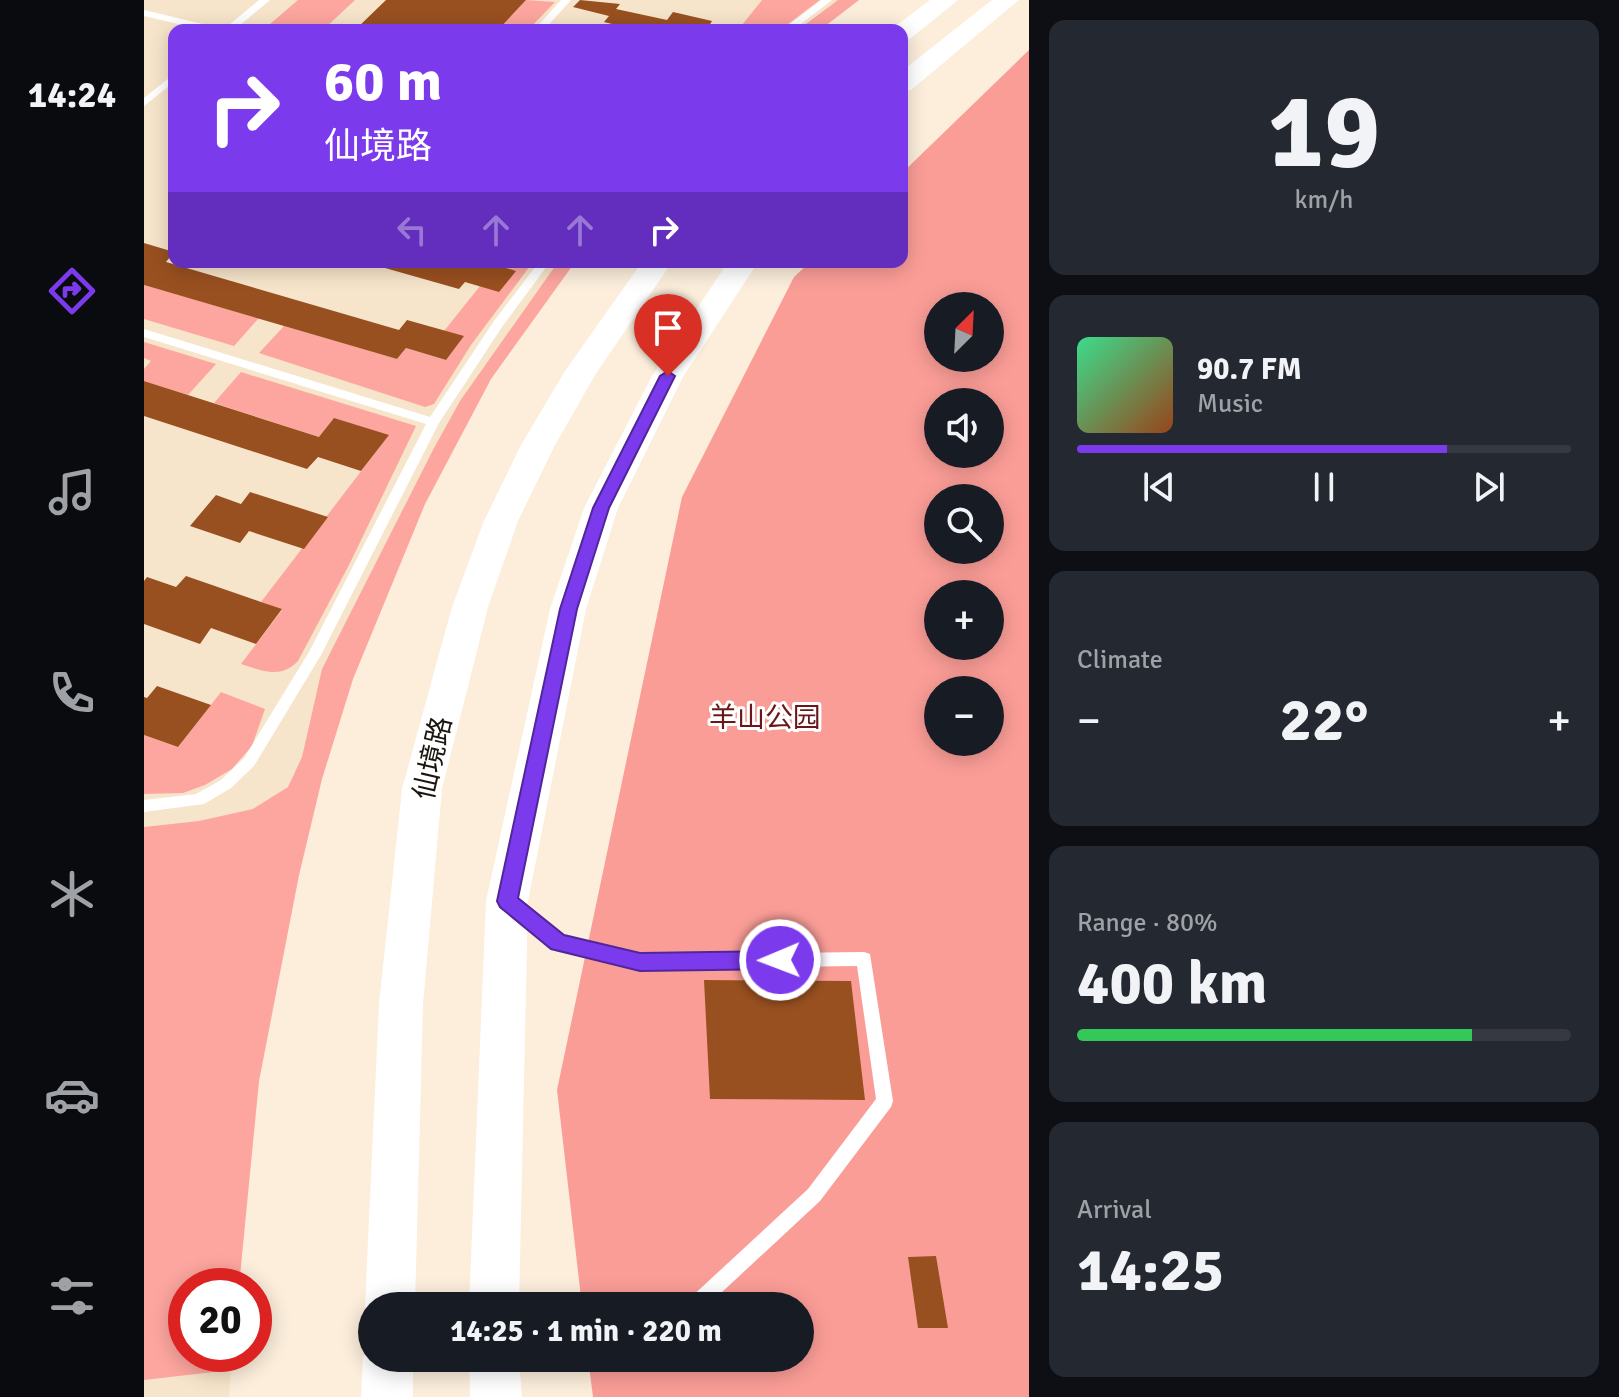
<!DOCTYPE html>
<html lang="en">
<head>
<meta charset="utf-8">
<style>
	:root { --surface:#171b24; --page:#242831; --text:#f1f3f6; --muted:#9ea1a6; --line:#363941; --accent:#7c3aed }
	body { margin:0; font-family:Signika,"Noto Sans SC",sans-serif; background:var(--page); color:var(--text); height:100vh; display:flex; flex-direction:column; font-size:30px; white-space:nowrap }
	* { box-sizing:border-box; margin:0 }
	p { font-size:26px; color:var(--muted) }
	.icon { flex:none; width:44px; height:44px; fill:none; stroke:currentColor; stroke-width:2; stroke-linecap:round; stroke-linejoin:round }
	.map { position:relative; flex:1; overflow:hidden }
	.drawer { display:flex; flex-direction:column; gap:20px; padding:20px; background:#0d0f14; width:590px }
	.drawer>* { flex:none }
	.banner { position:absolute; left:24px; top:24px; width:740px; height:244px; border-radius:16px; box-shadow:0 4px 20px #0003; background:#7c3aed; color:#fff; overflow:hidden }
	.needle { width:52px; rotate:24deg }
	.controls { position:absolute; left:780px; top:292px; display:grid; gap:16px }
	.controls a { display:grid; place-items:center; width:80px; height:80px; border-radius:50%; background:var(--surface); box-shadow:0 4px 20px #0003; font-size:40px }
	.speed { position:absolute; left:24px; top:1268px; display:flex; gap:16px; font-size:40px; font-weight:700; text-align:center }
	.speed>* { display:grid; place-content:center; width:104px; height:104px; border-radius:50%; background:var(--surface); box-shadow:0 4px 20px #0003; line-height:1 }
	.speed .limit { border:12px solid #d22; background:#fff; color:#111 }
	.pin { position:absolute; display:grid; place-items:center; width:68px; height:68px; color:#fff; margin:-82px -34px; border-radius:50% 50% 50% 0; rotate:-45deg; box-shadow:0 0 8px #0007 }
	.pin .icon { rotate:45deg }
	.me { position:absolute; width:88px; margin:-44px; rotate:269deg; stroke-linejoin:round; filter:drop-shadow(0 0 6px #0008) }
	.turn { display:flex; align-items:center; gap:28px; height:168px; padding:0 24px; font-size:36px }
	.turn .icon { width:104px; height:104px; stroke-width:2.5 }
	.turn b { display:block; font-size:56px; line-height:68px }
	.lanes { display:flex; align-items:center; height:76px; padding:0 24px; background:#0003; justify-content:center; gap:40px; direction:ltr }
	.lanes .off { opacity:.35 }
	.big { font-size:60px; font-weight:700; line-height:1.1 }
	.drawer .widget { flex:1; display:flex; flex-direction:column; justify-content:center; gap:12px; min-width:0; padding:0 28px; border-radius:16px; background:var(--page) }
	.drawer .dial { align-items:center; gap:0 }
	.dial b { font-size:104px; line-height:1 }
	.song { display:flex; align-items:center; gap:24px }
	.cover { width:96px; height:96px; border-radius:12px; background:linear-gradient(135deg,hsl(150 70% 55%),hsl(20 70% 35%)) }
	.played { height:8px; border-radius:4px; background:linear-gradient(90deg,var(--accent) 75%,var(--line) 75%) }
	.keys { display:flex; justify-content:space-around; direction:ltr }
	.heat { display:flex; justify-content:space-between; align-items:center; font-size:44px; direction:ltr }
	.charge { height:12px; border-radius:6px; background:linear-gradient(90deg,#34c759 80%,var(--line) 0) }
	.trip { position:absolute; left:214px; top:1292px; width:456px; height:80px; border-radius:40px; background:var(--surface); box-shadow:0 4px 20px #0003; font-weight:700; line-height:80px; text-align:center }
	main { display:flex; flex:1; min-height:0 }
	.menu { display:flex; flex-direction:column; width:144px; justify-content:space-around; align-items:center; background:#090b0e; color:var(--muted) }
	.menu .icon { width:56px; height:56px }
	.menu .current { color:var(--accent) }
	.menu b { font-size:36px; color:var(--text) }
	.map>svg:first-child { display:block }
	.built { fill:#f7e5cb }
	.green { fill:#fda69f }
	.forest { fill:#fb9d97; fill-rule:evenodd }
	.building { fill:#995020 }
	.lines { fill:none; stroke-linecap:round; stroke-linejoin:round }
	.lane { fill:#fff; fill-rule:evenodd }
	.secondary { fill:#fff; fill-rule:evenodd }
	.route { fill:#7c3aed; stroke:#51269a; stroke-width:2 }
	.labels { text-anchor:middle; stroke-width:6; stroke-linejoin:round; paint-order:stroke }
	.park-label { font-size:28px; fill:#691719; stroke:#fff }
	.street-label { font-size:28px; fill:#1b160f; stroke:#fff }
</style>
</head>
<body>
<main>
<nav class="menu">
<b>14:24</b>
<svg class="icon current" aria-label="directions" viewBox="0 0 24 24"><path d="M12 3l9 9-9 9-9-9zM9 14v-3h6M13 9l2 2-2 2"/></svg>
<svg class="icon" aria-label="music" viewBox="0 0 24 24"><path d="M9 18V5l10-2v13"/><circle cx="6" cy="18" r="3"/><circle cx="16" cy="16" r="3"/></svg>
<svg class="icon" aria-label="phone" viewBox="0 0 24 24"><path d="M5 4h4l2 5-3 2q2 4 5 5l2-3 5 2v4C11 20 4 13 5 4z"/></svg>
<svg class="icon" aria-label="climate" viewBox="0 0 24 24"><path d="M12 3v18M4 7l16 10M4 17L20 7"/></svg>
<svg class="icon" aria-label="car" viewBox="0 0 24 24"><path d="M5 17H2v-5l4-1 3-4h7l3 4 3 1v5h-3M9 17h6M6 11h13"/><circle cx="7" cy="17" r="2"/><circle cx="17" cy="17" r="2"/></svg>
<svg class="icon" aria-label="filters" viewBox="0 0 24 24"><path d="M4 7h16M4 17h16"/><circle cx="9" cy="7" r="2"/><circle cx="15" cy="17" r="2"/></svg>
</nav>
<div class="map">
<svg width="885" height="1397" viewBox="0 0 885 1397">
	<rect width="100%" height="100%" fill="#fceedb"/>
	<path class="built" d="M0 0H715L676 30H30V262H431L347 379 281 504 209 679 178 779 155 875 115 1081 95 1286H42V1354H88L85 1397H0Z"/>
	<path class="green" d="M154 0H211L179 30H119Z
		M382 0 411 2 384 30H354Z
		M618 0H676L636 30H594Z
		M694 0H715L676 30H654Z
		M354 262H389L327 345 290 404 281 407 115 353 140 326 253 359 262 348 302 360 300 331 336 286 371 271 352 265Z
		M414 262H431L347 379 281 504 209 679 178 779 155 875 115 1081 95 1286H42V1354H88L87 1370 0 1380V827L55 821 109 809 144 787 158 757 178 669 290 448 316 401Z
		M0 285 115 318 90 346 0 319Z
		M0 342 72 364 44 395 0 381V369L7 361 0 358Z
		M97 372 272 426 206 563 154 661C137 679 119 671 97 664L138 610 117 602 244 436 175 437 70 403Z
		M77 692 121 709 108 746 88 769 61 785 39 793 0 794V735L34 747Z"/>
	<path class="forest" d="M885 50V1397H449L444 1358H656V1306H438L413 1090 538 497 650 277 666 262H758V173ZM794 306H846V358H794ZM794 402H846V454H794ZM794 498H846V550H794ZM794 594H846V646H794ZM794 690H846V742H794Z"/>
	<path class="building" d="M242 0H382L354 30H211Z
		M436 0 476 4 472 9 523 20 529 12 568 21 565 26 579 30H492L460 22 465 16 429 7Z
		M0 243 30 252 22 262 255 330 263 320 320 336 302 360 262 348 253 359 0 285Z
		M246 262H342L372 271 355 292 321 282 315 289 241 268Z
		M0 381 175 437 190 418 245 435 217 471 174 457 163 469 0 416Z
		M106 492 184 517 160 549 105 531 96 543 46 526 72 495 97 504Z
		M42 576 117 602 138 609 112 644 67 628 56 644 0 624V581L3 577 32 587Z
		M13 686 67 705 34 747 0 735V697L3 698Z
		M560 980 707 981 721 1100 566 1099Z
		M792 1256 804 1328H774L764 1257Z"/>
	<g class="lines">
		<path class="lane" d="M115 0H126L90 30H79Z
			M417 0H427L400 30H390Z
			M677 0H688L649 30H638Z
			M0 10 75 28 77 30H60L0 16Z
			M30 74V82L0 106V98Z
			M395 262H406L358 327 295 423 177 655 110 766 87 788 60 804 0 812V800L52 794 77 780 100 758 165 652 282 424 0 337V329L286 417 350 321Z
			M369 899 419 937 496 955 720 952 726 954 749 1101 747 1107 676 1201 563 1306H541L544 1300 664 1189 732 1099 713 966 496 969 409 948 364 911 361 906 364 901Z"/>
		<path class="secondary" d="M786 0H814L767 38 758 41V30H747L749 28Z
			M848 0H875L767 90 758 92V71Z
			M498 262H528L451 375 411 445 374 521 344 607 298 789 279 1004 271 1306H228V1323L221 1306 235 1004 258 789 308 607 340 521 377 445 421 371Z
			M584 262H614L539 377 474 508 442 609 384 901 375 1306H325L342 901 406 609 440 508 508 376Z
			M228 1339V1358H269V1397H217L219 1358Z
			M325 1358H375L378 1397H326Z"/>
	</g>
	<path class="route" d="M524 371 531 376 465 508 433 609 374 898 420 935 496 953 636 951 644 953 647 960 644 966 636 969 496 971 407 949 356 907 353 901 416 609 449 508 516 376Z"/>
	<g class="labels">
		<g class="park-label">
			<text x="621" y="727">羊山公园</text>
		</g>
		<g class="street-label">
			<text transform="translate(288 758) rotate(-77)" y="10">仙境路</text>
		</g>
	</g>
</svg>
<div class="controls">
<a><svg class="needle" viewBox="-14 -14 28 28"><path d="M0-13l5 13h-10z" fill="#e53935"/><path d="M0 13l5-13h-10z" fill="#9ea1a6"/></svg></a>
<a><svg class="icon" aria-label="sound" viewBox="0 0 24 24"><path d="M4 9h4l5-4v14l-5-4H4zM17 9q2 3 0 6"/></svg></a>
<a><svg class="icon" aria-label="search" viewBox="0 0 24 24"><circle cx="10" cy="10" r="6"/><path d="M15 15l6 6"/></svg></a>
<a>+</a>
<a>−</a>
</div>
<div class="speed"><div class="limit">20</div></div>
<div class="pin" style="left:524px;top:376px;background:#d93025"><svg class="icon" aria-label="arrive" viewBox="0 0 24 24"><path d="M6 21V4h12l-3 4 3 4H6"/></svg></div>
<svg class="me" style="left:636px;top:960px" viewBox="-20 -20 40 40"><circle r="17" fill="#7c3aed" stroke="#fff" stroke-width="3"/><path d="M0-11L8 9 0 5-8 9z" fill="#fff"/></svg>
<div class="trip">14:25 · 1 min · 220 m</div>
<div class="banner">
<div class="turn"><svg class="icon" aria-label="right" viewBox="0 0 24 24"><path d="M7 20v-9h11M14 6l5 5-5 5"/></svg><div><b>60 m</b>仙境路</div></div>
<div class="lanes"><svg class="icon off" aria-label="left" viewBox="0 0 24 24"><path d="M17 20v-9H6M10 6l-5 5 5 5"/></svg><svg class="icon off" aria-label="ahead" viewBox="0 0 24 24"><path d="M12 20V5M6 11l6-6 6 6"/></svg><svg class="icon off" aria-label="ahead" viewBox="0 0 24 24"><path d="M12 20V5M6 11l6-6 6 6"/></svg><svg class="icon" aria-label="right" viewBox="0 0 24 24"><path d="M7 20v-9h11M14 6l5 5-5 5"/></svg></div>
</div>
</div>
<section class="drawer">
<div class="widget dial"><b>19</b><p>km/h</p></div>
<div class="widget">
<div class="song"><i class="cover"></i><div><b>90.7 FM</b><p>Music</p></div></div>
<div class="played"></div>
<div class="keys"><svg class="icon" aria-label="previous" viewBox="0 0 24 24"><path d="M18 5L8 12l10 7zM5 5v14"/></svg><svg class="icon" aria-label="pause" viewBox="0 0 24 24"><path d="M8 5v14M16 5v14"/></svg><svg class="icon" aria-label="next" viewBox="0 0 24 24"><path d="M6 5l10 7-10 7zM19 5v14"/></svg></div>
</div>
<div class="widget"><p>Climate</p>
<div class="heat"><a>−</a><b class="big">22°</b><a>+</a></div>
</div>
<div class="widget"><p>Range · 80%</p><b class="big">400 km</b><div class="charge"></div></div>
<div class="widget"><p>Arrival</p><b class="big">14:25</b></div>
</section>
</main>
</body>
</html>
